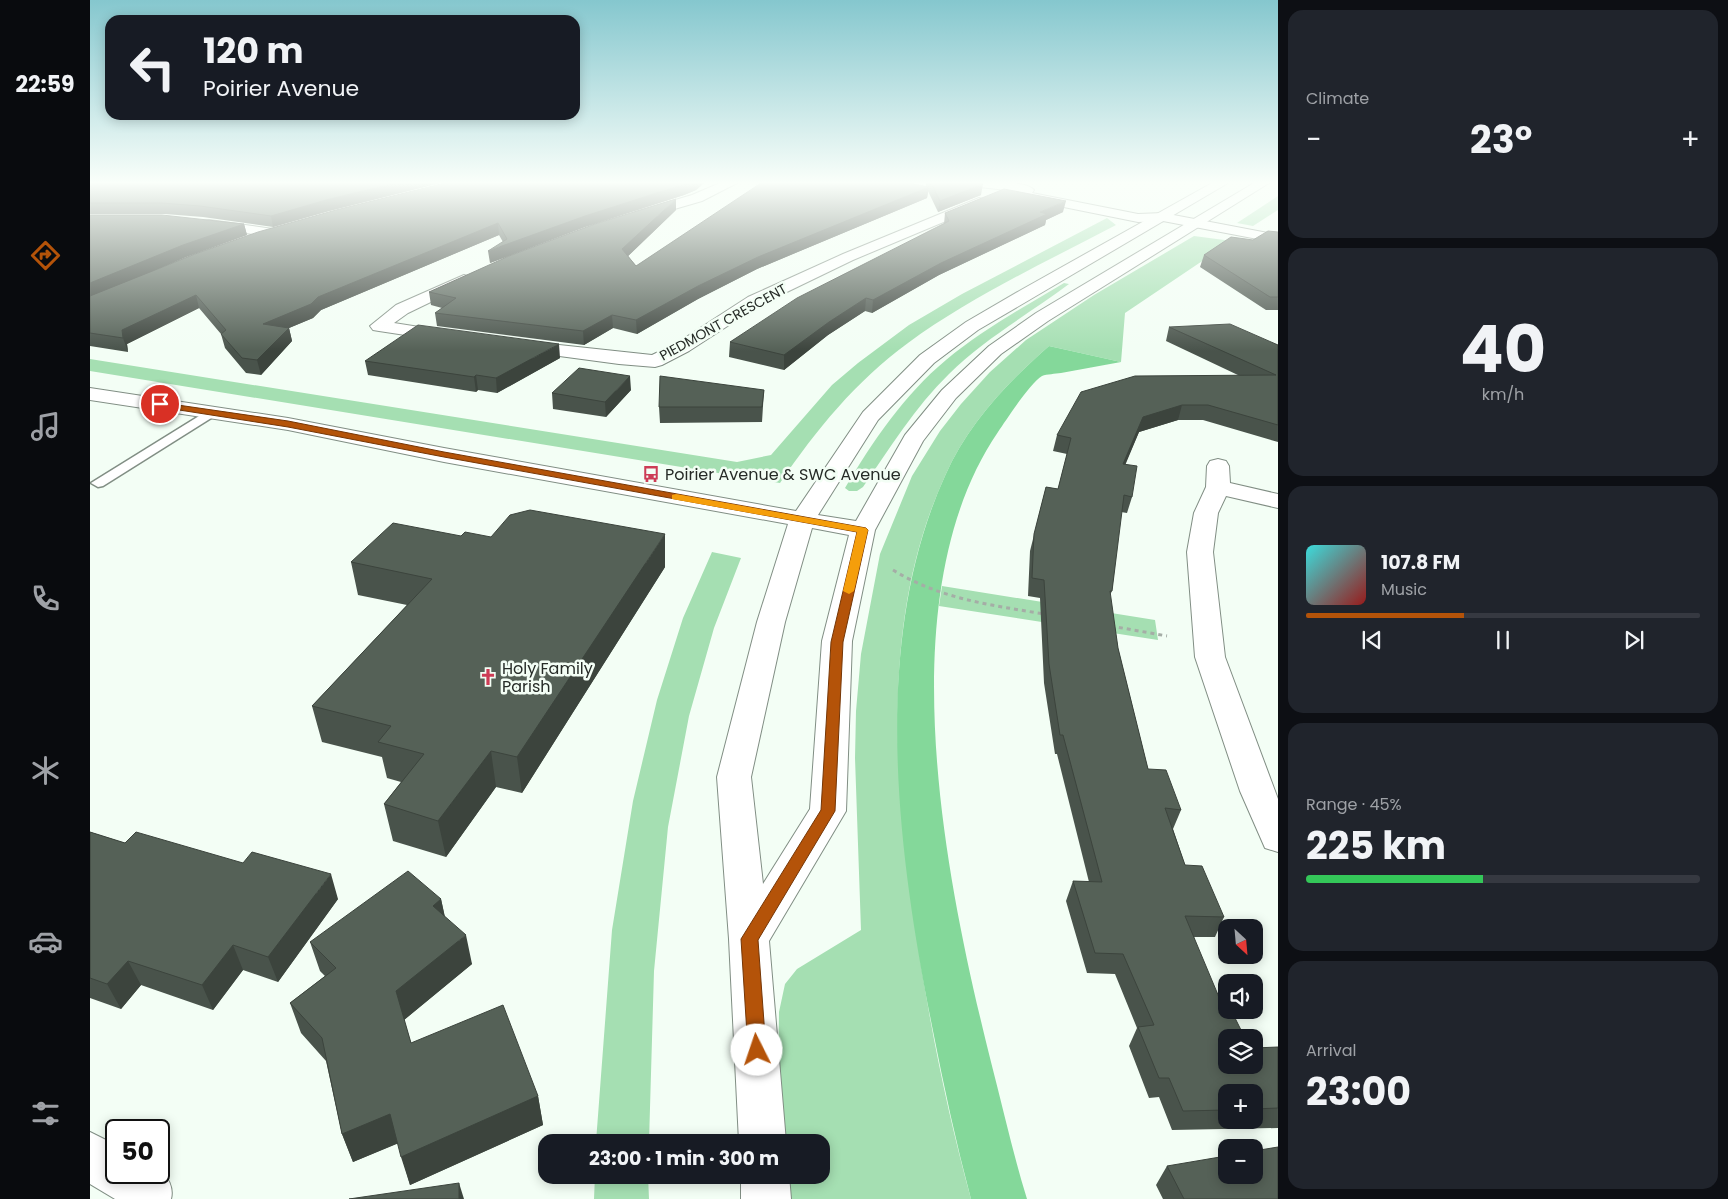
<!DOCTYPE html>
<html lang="en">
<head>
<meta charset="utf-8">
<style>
	:root { --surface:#171b24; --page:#20242c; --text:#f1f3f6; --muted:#9ea1a6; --line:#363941; --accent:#b45309 }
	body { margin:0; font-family:Poppins,sans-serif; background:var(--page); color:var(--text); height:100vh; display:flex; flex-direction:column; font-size:19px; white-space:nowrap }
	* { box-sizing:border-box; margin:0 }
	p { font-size:16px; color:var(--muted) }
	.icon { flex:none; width:28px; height:28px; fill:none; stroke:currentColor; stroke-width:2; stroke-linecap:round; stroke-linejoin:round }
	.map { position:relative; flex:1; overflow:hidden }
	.sheet { display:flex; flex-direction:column; gap:10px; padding:10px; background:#0d0f14; width:450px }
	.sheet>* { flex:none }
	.banner { position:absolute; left:15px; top:15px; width:475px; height:105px; border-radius:15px; box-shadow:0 2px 12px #0003; background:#171b24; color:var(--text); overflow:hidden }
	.needle { width:32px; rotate:154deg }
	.buttons { position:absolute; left:1128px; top:919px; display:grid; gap:10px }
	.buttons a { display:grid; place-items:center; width:45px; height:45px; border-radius:10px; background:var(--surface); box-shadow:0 2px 12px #0003; font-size:25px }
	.speed { position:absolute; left:15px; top:1119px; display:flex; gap:10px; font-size:25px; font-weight:700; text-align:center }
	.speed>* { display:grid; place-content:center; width:65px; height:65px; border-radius:50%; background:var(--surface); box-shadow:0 2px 12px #0003; line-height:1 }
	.speed .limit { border:2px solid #111; border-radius:8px; background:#fff; color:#111 }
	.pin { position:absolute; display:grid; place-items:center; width:42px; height:42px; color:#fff; margin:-21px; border:2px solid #fff; border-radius:50%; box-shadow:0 1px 5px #0007 }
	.me { position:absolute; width:55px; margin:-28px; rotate:356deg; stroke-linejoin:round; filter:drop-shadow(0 0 4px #0008) }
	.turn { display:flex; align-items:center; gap:18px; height:105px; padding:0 15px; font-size:22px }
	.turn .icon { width:65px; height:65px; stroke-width:2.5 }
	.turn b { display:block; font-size:35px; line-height:42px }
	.big { font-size:38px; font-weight:700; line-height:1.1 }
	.sheet .tile { flex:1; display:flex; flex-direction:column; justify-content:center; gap:8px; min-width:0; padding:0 18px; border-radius:15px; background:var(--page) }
	.sheet .dial { align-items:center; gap:0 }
	.dial b { font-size:65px; line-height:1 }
	.song { display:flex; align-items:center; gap:15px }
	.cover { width:60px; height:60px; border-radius:8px; background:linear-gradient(135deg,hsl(180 70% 55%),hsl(0 70% 35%)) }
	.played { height:5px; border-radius:2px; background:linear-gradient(90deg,var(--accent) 40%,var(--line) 40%) }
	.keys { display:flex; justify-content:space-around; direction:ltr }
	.heat { display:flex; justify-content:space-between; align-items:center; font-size:28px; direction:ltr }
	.charge { height:8px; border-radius:4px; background:linear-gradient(90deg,#34c759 45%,var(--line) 0) }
	.trip { position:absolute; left:448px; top:1134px; width:292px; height:50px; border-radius:15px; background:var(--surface); box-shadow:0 2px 12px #0003; font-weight:700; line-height:50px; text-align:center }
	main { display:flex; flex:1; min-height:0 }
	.tabs { display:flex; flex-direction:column; width:90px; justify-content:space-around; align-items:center; background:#090b0e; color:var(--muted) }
	.tabs .icon { width:35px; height:35px }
	.tabs .current { color:var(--accent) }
	.tabs b { font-size:22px; color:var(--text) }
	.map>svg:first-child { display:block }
	.green { fill:#a5dfb2 }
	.forest { fill:#84d89a }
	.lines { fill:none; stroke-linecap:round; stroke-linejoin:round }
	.service-casing { stroke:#818e84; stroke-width:3 }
	.minor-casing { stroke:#818e84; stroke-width:2 }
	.tertiary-casing { stroke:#818e84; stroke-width:2 }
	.secondary-casing { stroke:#818e84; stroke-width:2 }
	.path { stroke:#a5ada6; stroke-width:3; stroke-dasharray:4 4; stroke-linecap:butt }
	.service { fill:#fff; fill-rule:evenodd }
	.minor { fill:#fff; fill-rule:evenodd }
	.tertiary { fill:#fff; fill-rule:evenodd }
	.secondary { fill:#fff; fill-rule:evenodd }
	.wall { fill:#49534b; fill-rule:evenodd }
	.shaded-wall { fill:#3c443d }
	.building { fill:#556157; stroke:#3c443d }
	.route { fill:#b45309; stroke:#753606 }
	.slow { fill:#f59e0b }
	.labels { text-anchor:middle; stroke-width:5; stroke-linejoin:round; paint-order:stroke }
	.far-street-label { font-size:14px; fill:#262b27; stroke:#f3fef5 }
	.poi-label { font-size:16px; fill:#262b27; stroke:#f3fef5; text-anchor:start }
</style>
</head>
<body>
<main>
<nav class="tabs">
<b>22:59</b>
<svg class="icon current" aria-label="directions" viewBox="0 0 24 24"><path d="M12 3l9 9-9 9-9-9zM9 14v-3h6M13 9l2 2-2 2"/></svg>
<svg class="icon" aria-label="music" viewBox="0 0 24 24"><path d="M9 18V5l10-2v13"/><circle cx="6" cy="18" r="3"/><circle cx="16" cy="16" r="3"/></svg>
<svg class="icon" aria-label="phone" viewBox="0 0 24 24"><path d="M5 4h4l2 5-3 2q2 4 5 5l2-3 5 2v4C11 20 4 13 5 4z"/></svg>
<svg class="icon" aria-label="climate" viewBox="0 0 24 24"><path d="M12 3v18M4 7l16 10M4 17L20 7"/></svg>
<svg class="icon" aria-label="car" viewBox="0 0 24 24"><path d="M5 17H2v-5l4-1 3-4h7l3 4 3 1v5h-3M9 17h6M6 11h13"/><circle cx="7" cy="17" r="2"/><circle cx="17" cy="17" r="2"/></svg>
<svg class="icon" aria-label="filters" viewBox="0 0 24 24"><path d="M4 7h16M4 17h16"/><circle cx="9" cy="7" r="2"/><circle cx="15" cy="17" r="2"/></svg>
</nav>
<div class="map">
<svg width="1188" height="1199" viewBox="0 0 1188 1199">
	<rect width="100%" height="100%" fill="#f3fef5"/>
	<path class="green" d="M1188 196V210L1163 226 1147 223Z
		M1017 218 1026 225C956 262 882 296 818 343 766 381 726 430 690 483L0 371V359L647 462 681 455 742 385 768 363 819 325 872 294Z
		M1104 236 1142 241 1035 313 1031 362 959 346C917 383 878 424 855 476 793 611 803 766 823 910 836 1007 855 1104 881 1199H698L695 1175H731V1142H692L688 1102 689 1012 695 984 707 969 771 930 765 758 766 711 771 654 790 554 822 476 850 431 871 404 900 372 936 340 1004 295Z
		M974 283 979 284C939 314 894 339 859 374 825 407 800 448 773 487L767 491H759L755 488C783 441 814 395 856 360 892 330 934 307 974 283Z
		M622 552 651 558 624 628 599 716 578 827 564 971 559 1142H506L522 930 543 801 567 700 593 618Z
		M852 586 1065 620 1068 640 849 606Z
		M505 1175H558L559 1199H504Z"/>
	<path class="forest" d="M959 346 1031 362C1011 366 991 369 971 373 965 374 957 374 952 376 941 382 916 420 908 432 796 596 856 882 901 1062 913 1108 923 1154 937 1199H881C866 1143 854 1087 843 1031 808 856 779 643 855 476 878 424 917 383 959 346Z"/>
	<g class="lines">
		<g class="service-casing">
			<path id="service" d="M122 408 128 412 126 415 13 486 8 487 1 483Z"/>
		</g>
		<g class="minor-casing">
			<path id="minor" d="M630 183H647L612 201 550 219 543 215 545 212 602 195Z
				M889 198 894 199 895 202 894 205 763 260 670 305 599 351 572 365 565 367 529 364 432 351 426 350 423 346 426 342 432 341 562 355 587 343 658 297 753 254Z
				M119 220 183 229 190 233 183 237 114 227 112 224 114 221Z
				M374 275 380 277 382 280 380 283 318 313 304 323 361 332 364 336 361 340 355 341 289 331 283 330 280 326 306 305Z
				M1128 459 1136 461 1139 466 1140 483 1188 494V508L1136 496 1128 513 1123 552 1135 657 1188 799V852L1175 848 1150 791 1105 657 1097 552 1104 513 1116 487 1117 466 1120 461Z
				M0 1132 26 1145V1172H69V1170C78 1176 84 1188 81 1199H25L0 1184Z"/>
		</g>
		<g class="tertiary-casing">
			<path id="tertiary" d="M884 183C898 183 935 180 944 190L942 193 1048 214 1073 213 1188 235V243L1073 221 1048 222 939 200 916 190 890 187Z"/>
		</g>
		<g class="secondary-casing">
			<path id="secondary" d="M1122 183H1138L888 330 844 363 788 420 728 515 766 521 815 435 852 390 899 346 946 313 1164 183H1179L958 321 911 354 866 398 833 441 785 530 762 641 756 811 679 941 696 1142H649L639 939 627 777 667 622 698 524 354 462 198 430 0 400V388L198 418 354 448 706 511 773 412 830 355 876 322 931 290ZM722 528 759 535 732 641 720 809 673 884 661 777 695 622Z
				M651 1175H699L701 1199H651Z"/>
		</g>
		<path class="path" d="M803 570C850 599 901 605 954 614
			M1021 626 1077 636"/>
		<use href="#service" class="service"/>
		<use href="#minor" class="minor"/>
		<use href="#tertiary" class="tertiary"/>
		<use href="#secondary" class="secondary"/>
	</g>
	<path class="wall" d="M0 183H350L239 211 183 227 113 217 75 214H0Z
		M355 183H614L606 190 594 195 495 227 400 263 413 242 409 235 231 310 223 318 199 328 202 341 171 375 156 373 135 348 131 334 109 308 37 344 38 352 0 346V215L154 224 157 235 96 257 63 271Z
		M836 183H888L891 195 848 212 838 191 837 198 667 269 608 299 547 334 523 328 494 345 347 326 345 313 352 308 341 305 339 292 586 210 538 256 546 266 836 187Z
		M973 212 956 220 955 225 849 275 782 313 775 311 738 335 694 370 639 357 640 342 854 224 855 213Z
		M1188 232V310H1176L1110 267 1114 255 1163 240Z
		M1079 327 1188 345V442L1113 420H1088L1049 432 1035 464 1042 497 1037 513 1031 512 1022 591 1020 595 1028 648 1058 769 1091 810 1083 829 1095 865 1134 917 1125 937H1104L1136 1065 1188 1047V1128L1082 1130 1069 1097 1059 1098 1039 1046 1047 1028 1025 974 997 973 976 901 983 881 999 882 967 754H965L954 683 950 598 938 596 940 551 956 487 968 489 977 454 963 451 967 435 1150 376 1076 341ZM1136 1092H1164V1120H1136Z
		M470 358 407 393 388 390 386 392 278 375 275 361Z
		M541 390 516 417 463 409 462 393Z
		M674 390 672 422 570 423 569 407Z
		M371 536 401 537 575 567 432 793 406 787 356 857 303 841 294 804 311 782 297 778 292 757 232 742 222 706 317 605 268 595 261 562Z
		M0 832 35 843 248 899 188 982 153 970 123 1010 51 985 31 1009 0 998Z
		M351 899 355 917 382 964 314 1020 321 1043 448 1096 453 1125 320 1185 308 1143 263 1162 252 1134 236 1061 211 1033 200 1003 235 976 230 971 220 942Z
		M1077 1166 1188 1199H1073L1066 1185Z"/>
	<path class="shaded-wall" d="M306 183H350L239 211 183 227 181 216 236 200Z
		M598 183H614L606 190 594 195 495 227 400 263 398 251 495 216Z
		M893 184 891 195 848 212 850 201Z
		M839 187 837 198 667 269 608 299 547 334 546 320 608 286 668 257Z
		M586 199V210L533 261 532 249Z
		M976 201 973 212 956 220 955 225 849 275 782 313 783 300 851 263 950 212Z
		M408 223 409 235 231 310 223 318 199 328 202 341 171 375 167 360 173 324 228 297Z
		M154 224 157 235 96 257 0 298V283L93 245Z
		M106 295 109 308 37 344 38 352 33 338 32 330Z
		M776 298 775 311 738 335 694 370V355L739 322Z
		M522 315 523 328 494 345 493 331Z
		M469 344 470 358 407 393 406 378Z
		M386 375 388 390 386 392 384 377Z
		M540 376 541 390 516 417 515 402Z
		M1092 405 1088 420 1049 432 1029 480 1033 464 1053 417Z
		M575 534V567L432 793 427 757Z
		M401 751 406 787 356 857 348 821Z
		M241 874 248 899 188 982 178 957Z
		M351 899 357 928 343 906Z
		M376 935 382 964 314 1020 306 991Z
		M143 945 153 970 123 1010 112 985Z
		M38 961 51 985 31 1009 17 984Z
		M448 1096 453 1125 320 1185 311 1157Z
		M300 1114 309 1143 263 1162 252 1134Z
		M369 1183 374 1199H369Z"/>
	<path class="building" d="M0 183H306L236 200 181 216 110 206 72 203H0Z
		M355 183H598L495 216 398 251 417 239 408 223 228 297 221 304 173 324 199 328 167 360 152 358 131 334 136 330 106 295 32 330 33 338 0 333V296L105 254 168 232 246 210Z
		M671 183H818L839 187 668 257 608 286 546 320 522 315 493 331 345 313 366 298 339 292 419 256 505 224 586 199 532 249 546 266Z
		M841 183H888L893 184 850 201Z
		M914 189 976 201 950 212 957 214 851 263 783 300 776 298 739 322 694 355 640 342 707 298 859 221 855 213Z
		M0 215H72L154 224 93 245 0 283Z
		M1178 231 1188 232V297H1180L1114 255 1141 237 1163 240Z
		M1140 324 1188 345V425L1118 405H1092L1053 417 1033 464 1047 466 1042 497 1034 495 1022 591H1020L1028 648 1058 769 1076 770 1091 810 1075 808 1095 865 1112 866 1134 917 1095 916 1131 1002H1136V1010H1141L1155 1038H1136V1065H1164V1048L1188 1047V1108L1164 1109V1092H1136V1110L1093 1111 1079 1078H1069L1048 1027 1064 1025 1033 954 1005 953 983 881 1012 882 973 735H970L959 664 954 580 942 578 944 534 956 487 968 489 981 438 967 435 991 392 1045 376 1186 375 1079 327Z
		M328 325 469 344 406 378 386 375 384 377 275 361Z
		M489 368 540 376 515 402 462 393Z
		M570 376 674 390 672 407H569Z
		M440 510 575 534 427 757 401 751 348 821 294 804 334 754 288 742 301 726 222 706 342 579 261 562 303 523 371 536 375 532 401 537 420 515Z
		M0 832 35 843 46 832 153 863 162 852 241 874 178 957 143 945 112 985 38 961 17 984 0 978Z
		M318 871 351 899 343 906 376 935 306 991 321 1043 413 1005 448 1096 311 1157 300 1114 252 1134 232 1038 200 1003 246 968 220 942Z
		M1188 1147V1199H1094L1077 1166 1136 1156V1175H1164V1151Z
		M369 1183V1199H259Z"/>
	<linearGradient id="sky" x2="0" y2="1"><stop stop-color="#85c7ce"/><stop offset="0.52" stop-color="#fafffa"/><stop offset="1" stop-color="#fafffa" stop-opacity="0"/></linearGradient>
	<rect width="1188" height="351" fill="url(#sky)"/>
	<path class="route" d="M67 402 198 421 354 452 776 528 778 530 753 642 745 811 668 940 676 1050 673 1056 667 1059 660 1056 658 1050 651 939 731 810 741 642 767 532 354 457 198 427 70 407 66 404Z"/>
	<path class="slow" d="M586 494 776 528 778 530 764 591 759 594 753 591 767 532 582 499V495Z"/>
	<defs>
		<g id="bus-bare" transform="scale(1.35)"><path d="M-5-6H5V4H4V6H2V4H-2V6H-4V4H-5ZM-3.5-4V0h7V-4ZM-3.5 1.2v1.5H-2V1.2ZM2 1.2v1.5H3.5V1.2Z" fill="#cd3c56" stroke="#f3fef5" stroke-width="2.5" paint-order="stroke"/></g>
		<g id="church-bare" transform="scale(1.35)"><path d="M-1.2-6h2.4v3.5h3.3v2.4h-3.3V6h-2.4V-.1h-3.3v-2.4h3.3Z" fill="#cd3c56" stroke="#f3fef5" stroke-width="2.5" paint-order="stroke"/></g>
	</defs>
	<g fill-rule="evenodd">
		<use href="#bus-bare" x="561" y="474"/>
		<use href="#church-bare" x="398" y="677"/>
	</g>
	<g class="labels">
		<g class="far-street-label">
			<text transform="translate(633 322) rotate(-29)" y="5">PIEDMONT CRESCENT</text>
		</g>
		<g class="poi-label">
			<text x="575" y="480">Poirier Avenue &amp; SWC Avenue</text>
			<text x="412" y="674">Holy Family<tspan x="412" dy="18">Parish</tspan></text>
		</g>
	</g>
</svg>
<div class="buttons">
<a><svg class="needle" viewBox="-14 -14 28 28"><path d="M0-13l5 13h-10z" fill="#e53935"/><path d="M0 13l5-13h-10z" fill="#9ea1a6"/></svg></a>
<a><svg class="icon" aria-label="sound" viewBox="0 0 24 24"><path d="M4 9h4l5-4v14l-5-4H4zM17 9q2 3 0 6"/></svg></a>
<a><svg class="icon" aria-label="layers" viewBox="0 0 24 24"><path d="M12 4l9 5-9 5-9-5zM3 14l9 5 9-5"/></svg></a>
<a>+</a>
<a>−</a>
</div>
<div class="speed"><div class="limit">50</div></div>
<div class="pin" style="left:70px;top:404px;background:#d93025"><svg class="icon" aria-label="arrive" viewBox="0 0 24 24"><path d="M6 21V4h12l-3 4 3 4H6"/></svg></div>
<svg class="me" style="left:667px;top:1050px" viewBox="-20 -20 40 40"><circle r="19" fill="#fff"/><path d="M0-13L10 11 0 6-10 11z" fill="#b45309"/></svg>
<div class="trip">23:00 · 1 min · 300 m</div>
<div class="banner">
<div class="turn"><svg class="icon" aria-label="left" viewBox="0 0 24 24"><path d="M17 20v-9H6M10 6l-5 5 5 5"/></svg><div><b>120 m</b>Poirier Avenue</div></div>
</div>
</div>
<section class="sheet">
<div class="tile"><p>Climate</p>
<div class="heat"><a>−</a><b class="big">23°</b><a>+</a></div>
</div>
<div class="tile dial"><b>40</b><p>km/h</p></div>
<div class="tile">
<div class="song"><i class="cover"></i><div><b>107.8 FM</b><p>Music</p></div></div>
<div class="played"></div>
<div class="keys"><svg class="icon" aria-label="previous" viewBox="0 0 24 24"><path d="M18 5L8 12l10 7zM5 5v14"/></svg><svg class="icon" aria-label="pause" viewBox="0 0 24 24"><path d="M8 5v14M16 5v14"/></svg><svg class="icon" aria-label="next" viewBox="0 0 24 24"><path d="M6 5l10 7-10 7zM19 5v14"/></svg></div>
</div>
<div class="tile"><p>Range · 45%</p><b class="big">225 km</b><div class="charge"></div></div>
<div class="tile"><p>Arrival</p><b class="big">23:00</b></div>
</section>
</main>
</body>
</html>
